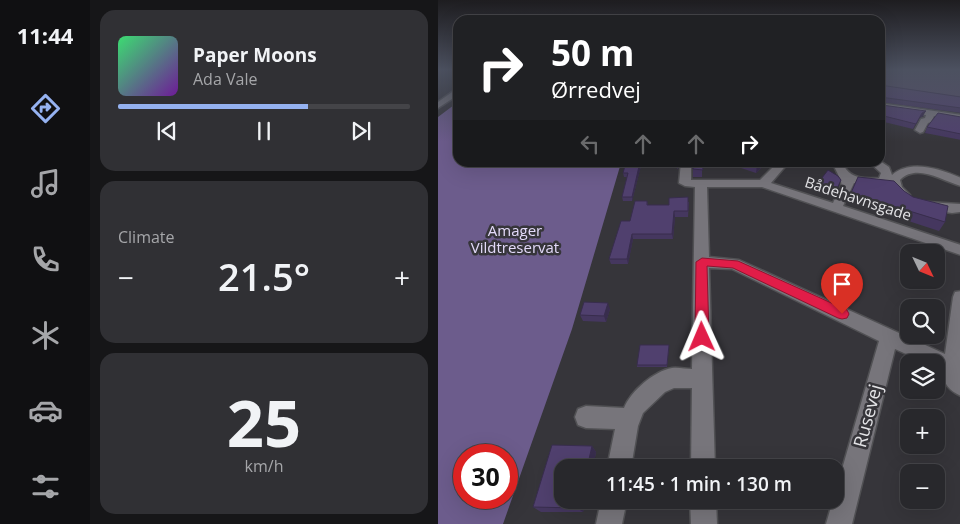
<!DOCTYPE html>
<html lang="en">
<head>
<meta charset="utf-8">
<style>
	:root { --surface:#28282c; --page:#303034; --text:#f1f3f6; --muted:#a5a6a9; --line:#444448; --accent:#95b2f1 }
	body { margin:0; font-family:"Open Sans",sans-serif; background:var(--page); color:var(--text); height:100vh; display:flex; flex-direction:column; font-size:19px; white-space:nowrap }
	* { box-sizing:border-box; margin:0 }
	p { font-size:16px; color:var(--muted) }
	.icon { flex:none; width:28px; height:28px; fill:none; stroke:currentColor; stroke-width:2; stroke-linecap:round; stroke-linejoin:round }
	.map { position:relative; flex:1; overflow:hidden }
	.details { display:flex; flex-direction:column; gap:10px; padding:10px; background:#161618; width:348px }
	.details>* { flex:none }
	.guide { position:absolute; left:15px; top:15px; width:432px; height:152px; border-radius:15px; box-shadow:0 5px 20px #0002,0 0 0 1px var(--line); background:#202124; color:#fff; overflow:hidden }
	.needle { width:32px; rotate:133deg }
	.buttons { position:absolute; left:462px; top:244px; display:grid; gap:10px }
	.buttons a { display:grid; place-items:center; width:45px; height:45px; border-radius:10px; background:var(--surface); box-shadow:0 5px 20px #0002,0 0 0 1px var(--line); font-size:25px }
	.speed { position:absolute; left:15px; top:444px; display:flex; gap:10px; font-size:25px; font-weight:700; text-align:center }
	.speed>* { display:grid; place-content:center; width:65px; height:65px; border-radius:50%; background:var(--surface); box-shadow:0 5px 20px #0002,0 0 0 1px var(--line); line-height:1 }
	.speed .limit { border:8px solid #d22; background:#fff; color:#111 }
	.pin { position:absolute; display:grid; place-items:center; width:42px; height:42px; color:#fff; margin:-51px -21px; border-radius:50% 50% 50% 0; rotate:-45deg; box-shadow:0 0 5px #0007 }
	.pin .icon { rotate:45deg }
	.me { position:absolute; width:55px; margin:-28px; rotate:359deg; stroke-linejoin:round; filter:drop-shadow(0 0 4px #0008) }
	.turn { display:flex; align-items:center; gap:18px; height:105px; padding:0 15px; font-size:22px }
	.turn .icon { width:65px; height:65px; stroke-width:2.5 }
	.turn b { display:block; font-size:35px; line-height:42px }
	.lanes { display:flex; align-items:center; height:48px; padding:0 15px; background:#0003; justify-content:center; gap:25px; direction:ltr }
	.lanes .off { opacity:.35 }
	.big { font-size:38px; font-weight:600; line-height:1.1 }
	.details .widget { flex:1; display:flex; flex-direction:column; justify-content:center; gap:8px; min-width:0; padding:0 18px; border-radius:15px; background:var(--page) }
	.details .dial { align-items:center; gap:0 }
	.dial b { font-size:65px; line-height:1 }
	.song { display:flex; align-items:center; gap:15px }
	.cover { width:60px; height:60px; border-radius:8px; background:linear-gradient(135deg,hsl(140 70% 55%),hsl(280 70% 35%)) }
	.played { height:5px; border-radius:2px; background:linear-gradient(90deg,var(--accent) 65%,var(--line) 65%) }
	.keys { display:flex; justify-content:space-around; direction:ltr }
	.heat { display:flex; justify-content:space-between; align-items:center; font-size:28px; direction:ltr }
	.trip { position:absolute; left:116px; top:459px; width:290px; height:50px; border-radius:15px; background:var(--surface); box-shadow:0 5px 20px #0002,0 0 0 1px var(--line); font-weight:600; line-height:50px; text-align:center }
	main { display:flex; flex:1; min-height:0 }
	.tabs { display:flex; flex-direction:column; width:90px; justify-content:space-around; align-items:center; background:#101012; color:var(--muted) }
	.tabs .icon { width:35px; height:35px }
	.tabs .active { color:var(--accent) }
	.tabs b { font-size:22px; color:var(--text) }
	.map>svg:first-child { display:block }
	.green { fill:#554c68 }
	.water { fill:#6c5c8c; fill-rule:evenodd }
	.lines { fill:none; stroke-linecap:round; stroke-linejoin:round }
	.minor-casing { stroke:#515154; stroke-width:3 }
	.minor { fill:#77757b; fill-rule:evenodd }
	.wall { fill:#45375f }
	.shaded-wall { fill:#382d4d }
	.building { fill:#50406e; stroke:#382d4d }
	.route { fill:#e11d48; stroke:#92132f }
	.labels { text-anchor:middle; stroke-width:5; stroke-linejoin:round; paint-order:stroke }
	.street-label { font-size:15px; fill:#e4e4e7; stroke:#36353a }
	.park-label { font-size:15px; fill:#e3daf9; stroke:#36353a }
	.near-street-label { font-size:18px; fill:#e4e4e7; stroke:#36353a }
</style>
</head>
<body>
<main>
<nav class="tabs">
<b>11:44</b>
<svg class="icon active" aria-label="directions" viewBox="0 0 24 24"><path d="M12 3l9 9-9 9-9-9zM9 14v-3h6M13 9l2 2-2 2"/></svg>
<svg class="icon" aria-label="music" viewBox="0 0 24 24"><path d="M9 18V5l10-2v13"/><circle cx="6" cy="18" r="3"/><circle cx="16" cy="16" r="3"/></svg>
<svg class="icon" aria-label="phone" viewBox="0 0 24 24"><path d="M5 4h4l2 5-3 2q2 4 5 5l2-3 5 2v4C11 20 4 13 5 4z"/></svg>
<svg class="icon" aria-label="climate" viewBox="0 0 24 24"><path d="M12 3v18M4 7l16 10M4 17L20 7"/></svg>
<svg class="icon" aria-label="car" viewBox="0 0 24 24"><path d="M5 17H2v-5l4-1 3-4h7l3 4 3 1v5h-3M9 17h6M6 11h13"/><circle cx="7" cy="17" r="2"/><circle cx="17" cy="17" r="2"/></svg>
<svg class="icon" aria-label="filters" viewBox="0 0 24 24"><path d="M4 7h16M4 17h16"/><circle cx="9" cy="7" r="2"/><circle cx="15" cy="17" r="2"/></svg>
</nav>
<section class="details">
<div class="widget">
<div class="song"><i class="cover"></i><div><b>Paper Moons</b><p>Ada Vale</p></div></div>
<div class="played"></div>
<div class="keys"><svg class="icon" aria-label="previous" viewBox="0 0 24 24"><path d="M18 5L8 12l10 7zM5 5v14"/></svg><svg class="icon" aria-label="pause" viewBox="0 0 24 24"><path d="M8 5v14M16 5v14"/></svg><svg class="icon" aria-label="next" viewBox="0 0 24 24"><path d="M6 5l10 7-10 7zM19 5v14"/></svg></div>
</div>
<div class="widget"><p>Climate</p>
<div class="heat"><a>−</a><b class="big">21.5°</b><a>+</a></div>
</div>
<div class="widget dial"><b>25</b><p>km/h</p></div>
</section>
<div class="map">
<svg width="523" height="524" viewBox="0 0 523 524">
	<rect width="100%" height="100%" fill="#36353a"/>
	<path class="green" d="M442 69H522V101L443 89Z"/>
	<path class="water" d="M20 102V162L183 163 134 329 65 524H0V117ZM26 455H69V498H26Z"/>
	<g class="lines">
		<g class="minor-casing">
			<path id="minor" d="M17 90H20V95L0 108V102Z
				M442 103 523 115V121L496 116 493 122 490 123 485 132 482 133 477 130 483 119 487 118 488 115 442 108Z
				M442 161 451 167 454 175C472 159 503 169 523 178V186C504 181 479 163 462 180L464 187 472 195 466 199 454 190 451 181 434 185 416 183 405 206 523 245V255L324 187H269L271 257 301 260 507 354 515 297 517 292 523 291V396C512 391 505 384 505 372L499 369V362H486L457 349 414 524H388L395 500H398V490L441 341 294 269 271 268 277 468H253L254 388H236L227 392 205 413 200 426 193 468H169L177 429 148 428 140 425 137 417 140 409 148 406 186 408C193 391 216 371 234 368 240 367 248 369 254 369L257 187 247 186 241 183 243 162H253V180H322L340 162H351L333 183 395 203C406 180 406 188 396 166L397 162H408L406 166C413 179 428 179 441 178L443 173 431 162Z
				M489 202 523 204V212L514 213 485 209 483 206Z
				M163 500H189L184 524H158Z
				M252 500H278L279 524H253Z"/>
		</g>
		<use href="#minor" class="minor"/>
	</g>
	<path class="wall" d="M442 85 523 97V113L443 102 444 105 485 116 481 118 475 129 442 121Z
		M523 117V140L487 133 489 127Z
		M188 162H204L194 201H185L184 197 189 177H186L185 173Z
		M237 162H241L240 169 237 167Z
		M255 162H264V177H255Z
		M285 162H327L326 165 318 173Z
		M401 184 396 197 376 190 377 187Z
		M413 193 507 222 501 231 409 201Z
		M209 201 210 205H231L251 202 250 217H237L235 239H195L190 264H173L171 259 192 221Z
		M172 309 168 322 145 321 142 315Z
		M231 345 229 367H199V365Z
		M114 445 154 446 158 452 155 468H125V500H148L145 512H103L95 507Z"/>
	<path class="shaded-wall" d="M488 111 485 116 481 118 475 129 484 113Z
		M202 162H204L194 201V197Z
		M322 162H327L326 165 318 173 319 165Z
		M236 211 237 217 235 239 234 234Z
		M194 234 195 239 190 264 189 259Z
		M170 303 172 309 168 322 166 316Z
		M154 446 158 452 155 468H149Z
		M141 500H148L145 512 139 508Z"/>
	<path class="building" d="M442 85 523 97V108L442 97Z
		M442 97 444 105 488 111 484 113 478 124 442 115Z
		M500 113 523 117V134L489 127Z
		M188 162H202L194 197H184L190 173H185Z
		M255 162H264L265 170 255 169Z
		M311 162H322L319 165Z
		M390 170 400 176 403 180 397 193 377 187Z
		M420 177 456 181 466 191 475 197 510 206 507 222 413 193Z
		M250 197V211H236L234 234H194L189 259H171L183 221H192L197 201H209V205H231V198Z
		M146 302 170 303 166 316 142 315Z
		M202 345H231L229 365H199Z
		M114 445 154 446 149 468H125V500H141L139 508 95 507Z"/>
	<linearGradient id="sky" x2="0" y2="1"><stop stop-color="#1e1d20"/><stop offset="0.49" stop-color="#4c5160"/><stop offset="1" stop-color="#4c5160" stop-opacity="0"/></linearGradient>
	<rect width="523" height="142" fill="url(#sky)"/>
	<path class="route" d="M264 258 300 261 409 310 411 314 409 318 404 319 400 318 295 268 269 266 271 337 269 341 264 343 259 341 257 337 258 262Z"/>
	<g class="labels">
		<g class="street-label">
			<text transform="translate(420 199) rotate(18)" y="5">Bådehavnsgade</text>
		</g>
		<g class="park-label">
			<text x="77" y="236">Amager<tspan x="77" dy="17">Vildtreservat</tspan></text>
		</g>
		<g class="near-street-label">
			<text transform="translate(430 416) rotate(-75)" y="6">Rusevej</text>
		</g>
	</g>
</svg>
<div class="buttons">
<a><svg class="needle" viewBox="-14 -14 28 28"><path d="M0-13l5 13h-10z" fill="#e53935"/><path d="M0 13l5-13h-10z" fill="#a5a6a9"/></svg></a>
<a><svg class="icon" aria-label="search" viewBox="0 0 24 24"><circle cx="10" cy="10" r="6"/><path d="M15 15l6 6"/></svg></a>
<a><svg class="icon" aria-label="layers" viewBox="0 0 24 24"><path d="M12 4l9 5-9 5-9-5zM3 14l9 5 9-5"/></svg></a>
<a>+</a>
<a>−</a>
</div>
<div class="speed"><div class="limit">30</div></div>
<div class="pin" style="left:404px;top:314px;background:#d93025"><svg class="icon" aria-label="arrive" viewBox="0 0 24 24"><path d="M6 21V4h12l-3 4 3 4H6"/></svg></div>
<svg class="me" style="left:264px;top:337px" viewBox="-20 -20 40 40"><path d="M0-17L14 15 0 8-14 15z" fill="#e11d48" stroke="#fff" stroke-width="4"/></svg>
<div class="trip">11:45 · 1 min · 130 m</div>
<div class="guide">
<div class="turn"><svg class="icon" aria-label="right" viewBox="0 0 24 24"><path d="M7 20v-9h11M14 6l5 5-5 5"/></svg><div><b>50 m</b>Ørredvej</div></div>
<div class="lanes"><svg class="icon off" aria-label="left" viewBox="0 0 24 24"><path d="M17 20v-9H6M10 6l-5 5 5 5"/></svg><svg class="icon off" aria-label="ahead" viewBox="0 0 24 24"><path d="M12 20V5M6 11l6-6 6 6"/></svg><svg class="icon off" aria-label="ahead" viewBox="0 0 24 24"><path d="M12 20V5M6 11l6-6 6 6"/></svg><svg class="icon" aria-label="right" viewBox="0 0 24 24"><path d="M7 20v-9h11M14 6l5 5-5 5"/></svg></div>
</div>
</div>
</main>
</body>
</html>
